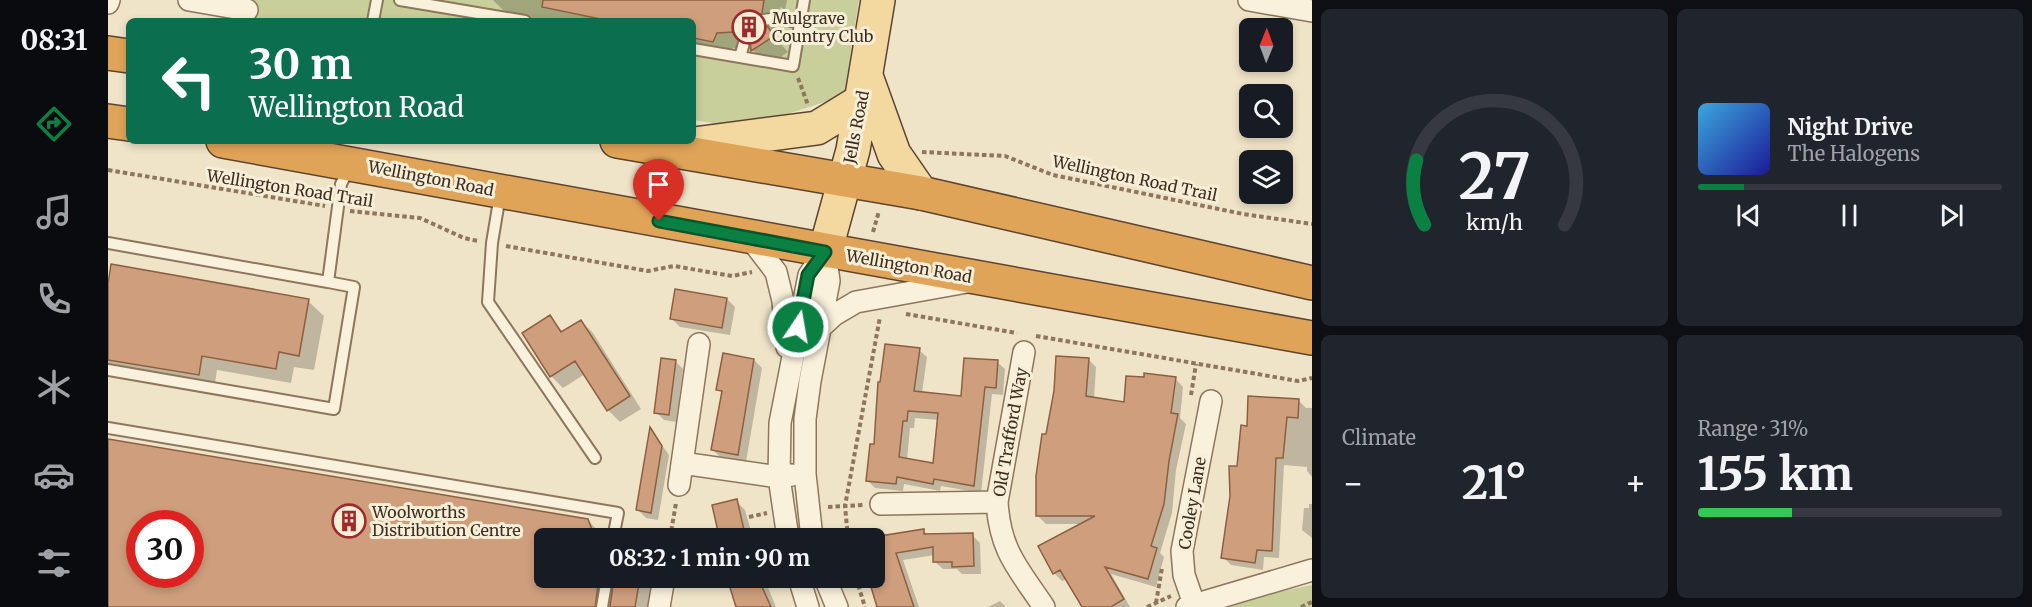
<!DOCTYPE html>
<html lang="en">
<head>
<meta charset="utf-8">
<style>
	:root { --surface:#171b24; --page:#20242c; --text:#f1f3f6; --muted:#9ea1a6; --line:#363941; --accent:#0b8043 }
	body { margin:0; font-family:Merriweather,serif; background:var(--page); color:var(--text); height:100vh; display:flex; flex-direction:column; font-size:22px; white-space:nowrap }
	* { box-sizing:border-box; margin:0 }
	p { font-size:20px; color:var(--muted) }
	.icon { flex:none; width:33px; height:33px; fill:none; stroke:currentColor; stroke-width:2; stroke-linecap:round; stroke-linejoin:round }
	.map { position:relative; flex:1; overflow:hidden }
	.panel { display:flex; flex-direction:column; gap:9px; padding:9px; background:#0d0f14; width:720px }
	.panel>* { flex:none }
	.banner { position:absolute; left:18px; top:18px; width:570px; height:126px; border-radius:9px; box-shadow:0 3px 9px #0003; background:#0b6e4f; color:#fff; overflow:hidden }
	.needle { width:39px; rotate:1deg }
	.buttons { position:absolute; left:1131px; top:18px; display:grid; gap:12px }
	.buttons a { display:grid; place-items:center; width:54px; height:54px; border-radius:9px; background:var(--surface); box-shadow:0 3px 9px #0003; font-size:30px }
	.speed { position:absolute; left:18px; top:510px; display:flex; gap:12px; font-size:30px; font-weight:700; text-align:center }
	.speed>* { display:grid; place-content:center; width:78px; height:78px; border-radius:50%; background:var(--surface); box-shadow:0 3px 9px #0003; line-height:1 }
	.speed .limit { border:9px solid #d22; background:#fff; color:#111 }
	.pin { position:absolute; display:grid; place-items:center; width:51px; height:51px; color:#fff; margin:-62px -26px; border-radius:50% 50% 50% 0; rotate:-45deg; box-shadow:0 0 6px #0007 }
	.pin .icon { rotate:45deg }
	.me { position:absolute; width:66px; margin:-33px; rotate:12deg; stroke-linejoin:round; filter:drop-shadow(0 0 4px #0008) }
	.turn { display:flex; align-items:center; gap:21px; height:126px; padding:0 24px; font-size:27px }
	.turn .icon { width:78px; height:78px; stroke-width:2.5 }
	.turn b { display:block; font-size:42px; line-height:51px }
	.big { font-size:45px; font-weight:700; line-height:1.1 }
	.panel .card { flex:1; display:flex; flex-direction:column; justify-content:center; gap:9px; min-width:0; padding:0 21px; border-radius:9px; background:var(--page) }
	.panel .dial { align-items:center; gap:0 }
	.dial svg { height:156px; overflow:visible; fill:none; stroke:var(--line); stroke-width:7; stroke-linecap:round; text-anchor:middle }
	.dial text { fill:var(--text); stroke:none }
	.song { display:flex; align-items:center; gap:18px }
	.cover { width:72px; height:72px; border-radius:9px; background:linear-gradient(135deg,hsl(200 70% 55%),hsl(240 70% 35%)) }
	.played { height:6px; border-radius:3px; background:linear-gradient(90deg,var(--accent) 15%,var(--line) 15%) }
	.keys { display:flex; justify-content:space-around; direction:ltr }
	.heat { display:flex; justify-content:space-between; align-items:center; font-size:33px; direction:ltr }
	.charge { height:9px; border-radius:4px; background:linear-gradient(90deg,#34c759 31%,var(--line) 0) }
	.panel .tiles { flex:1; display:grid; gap:9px; grid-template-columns:repeat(2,1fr) }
	.trip { position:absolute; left:426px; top:528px; width:351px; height:60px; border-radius:9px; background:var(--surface); box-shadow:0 3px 9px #0003; font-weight:700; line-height:60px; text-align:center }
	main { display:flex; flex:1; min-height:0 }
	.tabs { display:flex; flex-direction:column; width:108px; justify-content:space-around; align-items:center; background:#090b0e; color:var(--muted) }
	.tabs .icon { width:42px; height:42px }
	.tabs .active { color:var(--accent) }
	.tabs b { font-size:27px; color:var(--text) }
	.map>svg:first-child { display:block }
	.green { fill:#c9cf9b }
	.shadow { fill:#0003; fill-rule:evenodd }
	.building { fill:#cf9f7d; stroke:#8d5f41; stroke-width:1.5; fill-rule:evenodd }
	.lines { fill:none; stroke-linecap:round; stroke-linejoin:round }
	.lane-casing { stroke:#8d765c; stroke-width:14 }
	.street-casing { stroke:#8d765c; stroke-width:24 }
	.primary-casing { stroke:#5b4430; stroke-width:36 }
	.highway-casing { stroke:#5b4430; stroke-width:36 }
	.path { stroke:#8d765c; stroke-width:4; stroke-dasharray:4.5 3; stroke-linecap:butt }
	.lane { stroke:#faf1dc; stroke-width:10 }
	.street { stroke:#faf1dc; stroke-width:21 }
	.primary { stroke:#f3d9a0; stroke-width:33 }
	.highway { stroke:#e0a458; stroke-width:33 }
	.route-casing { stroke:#07532c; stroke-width:15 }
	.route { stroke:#0b8043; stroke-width:10 }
	.labels { text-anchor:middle; stroke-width:6; stroke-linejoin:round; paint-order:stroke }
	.poi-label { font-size:16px; fill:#3d2e20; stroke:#f7eed8; text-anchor:start }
	.street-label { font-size:16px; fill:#3d2e20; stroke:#f7eed8 }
</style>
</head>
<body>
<main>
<nav class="tabs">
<b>08:31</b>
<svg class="icon active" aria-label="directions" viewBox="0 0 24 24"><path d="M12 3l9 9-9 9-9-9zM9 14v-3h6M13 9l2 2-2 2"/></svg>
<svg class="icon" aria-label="music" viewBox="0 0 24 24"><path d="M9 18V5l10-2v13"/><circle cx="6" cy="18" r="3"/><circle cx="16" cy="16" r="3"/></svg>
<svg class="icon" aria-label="phone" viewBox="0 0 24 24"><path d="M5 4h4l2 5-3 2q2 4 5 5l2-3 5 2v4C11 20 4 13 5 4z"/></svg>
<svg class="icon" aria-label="climate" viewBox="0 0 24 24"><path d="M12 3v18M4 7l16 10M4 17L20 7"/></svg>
<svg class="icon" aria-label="car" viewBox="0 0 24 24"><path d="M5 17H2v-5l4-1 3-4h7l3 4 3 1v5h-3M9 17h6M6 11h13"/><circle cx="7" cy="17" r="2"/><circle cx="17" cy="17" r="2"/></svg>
<svg class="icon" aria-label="filters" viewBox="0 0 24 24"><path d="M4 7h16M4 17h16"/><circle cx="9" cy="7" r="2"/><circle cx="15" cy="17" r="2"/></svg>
</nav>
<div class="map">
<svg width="1204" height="607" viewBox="0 0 1204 607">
	<rect width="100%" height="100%" fill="#f0e4c8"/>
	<path class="green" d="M143 0H751L736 96 635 128 585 120V21H140Z
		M1204 585V607H1121L1164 593Z"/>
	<path class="shadow" d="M385 0H679L677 10 672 7 669 28 663 33 680 52 660 66 642 47 624 48 620 56 585 50V21H437L398 13Z
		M0 292 200 301 216 316 206 370 186 367 183 383 109 370 106 390 0 368Z
		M619 299 627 307 622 335 572 327 564 319Z
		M441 317 455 332 473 321 485 333 533 409 512 422 500 410 477 374 455 388 443 376Z
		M811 350 819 357 814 393 855 398 889 362 897 369 895 395 884 394 873 493 833 486 832 491 796 484 795 491 767 488 759 480 767 446ZM807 418 831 420 827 465 799 460 802 428H806Z
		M980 359 988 367 986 399 1018 403 1067 378 1075 387 1072 418 1078 424 1068 470 1064 513 1052 553 1056 557 1048 587 1003 574 1022 607H976L959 579 954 581 946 573 975 524H938L930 516 939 436Z
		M646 360 654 368 638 462 613 458 605 450 615 394 610 389Z
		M567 361 575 369 568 422 556 420 548 412Z
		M1190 400 1198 408H1204V477L1199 471V467L1176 465 1171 558 1156 557 1155 570 1123 565 1115 557 1140 427Z
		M543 430 561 455 550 520 538 518 530 510Z
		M0 440 480 520 496 538H436V578H509L514 604 518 578H549L544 607H0ZM32 524H82V574H32Z
		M628 501 637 510 645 538H613L606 506Z
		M1201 504H1204V538L1194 530 1196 508H1201Z
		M816 531 820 535H864L872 543 873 574H854L849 569H835L827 562V555L795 560 811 607H771L765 578 766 539Z
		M621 578H656L668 607H629Z
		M892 601 898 607H880Z"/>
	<path class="building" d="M435 0H656L654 13 648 17V21L652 27H660L666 36 643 51 642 38 637 36 631 37 626 32 609 33 605 42 585 38V21H502L434 7Z
		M3 264 201 299 191 356 171 352 168 369 94 356 91 375 0 360V284Z
		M567 289 619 298 614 328 562 319Z
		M442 315 453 332 473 320 522 396 499 411 467 361 442 377 414 333Z
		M777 344 812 348 806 391 853 396 856 358 890 360 888 388 877 387 866 486 826 479 825 484 789 477 788 484 758 481 762 444H766L770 382H772ZM800 411 830 413 825 463 791 457 795 421H799Z
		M615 353 646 359 630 455 603 450 614 391 608 390Z
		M948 356 981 358 978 396 1016 402 1018 376 1036 377V373L1068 377 1063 413 1070 414 1061 461 1056 504 1043 546 1049 548 1040 579 997 567 1016 599 1003 607H974L952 570 945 574 930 546 987 516H928V476L934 434H938L946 391Z
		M553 358 568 360 561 415 546 413Z
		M1140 396 1191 399 1190 418 1179 417 1175 458H1168L1164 551 1149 550 1147 563 1113 558 1122 496 1121 466H1129L1133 425 1139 426Z
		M542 427 554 446 543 513 528 510Z
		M0 439 480 519 487 538H436V578H491L487 607H0ZM32 524H82V574H32Z
		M629 499 636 530 611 536 604 505Z
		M816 529V534L865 533 866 566 844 567V562H825V547L788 553 806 607H769L763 587 766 586V537Z
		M506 578H532L527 607H502Z
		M619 578H650L663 607H628Z"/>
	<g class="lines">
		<g class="lane-casing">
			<path id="lane" d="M292 0 417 21
				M655 20 671 18 692 23
				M265 21 269 0
				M585 49 685 66 696 0
				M632 57 636 43
				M392 195 384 243 380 302 487 458
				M0 243 220 282
				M0 370 226 409 246 287 220 282 233 184 241 169
				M0 428 510 513 505 538
				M494 607 499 578"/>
		</g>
		<g class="street-casing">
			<path id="street" d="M81 0 139 10
				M1141 0 1204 11
				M0 3 1 0
				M642 238 668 272 675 301 679 347
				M713 327 726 315 748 302 859 282
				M916 352 889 502C892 551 910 568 936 607
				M574 463 671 477 684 475
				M571 485 591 344
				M773 504 889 502
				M680 538 671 477 672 423 701 275 717 252
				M704 538 697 474V419L702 381 721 281 717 252
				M691 578 700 607
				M717 578 729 607
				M1086 604 1076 575 1074 551 1103 401
				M551 607 556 578
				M1079 607 1204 570"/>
		</g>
		<g class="primary-casing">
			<path id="primary" d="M758 76 786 154 813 193
				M563 147 709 128 753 101
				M717 252 745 150 770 0"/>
		</g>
		<g class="highway-casing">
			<path id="highway" d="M0 53 21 56
				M0 121 21 124
				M115 141 1204 338
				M509 141 813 193 1204 283"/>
		</g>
		<path class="path" d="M690 78 700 105
			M814 152 897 156 945 175 1135 214 1204 224
			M0 170 217 206
			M242 211 312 218 356 238 370 241
			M765 232 771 211
			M398 246 540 271 566 266 624 276 644 272
			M798 314 909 333
			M928 336 1190 381 1204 378
			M1083 395 1088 364
			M720 507 755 505
			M641 517 659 513
			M562 538 568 503
			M740 538 737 506 772 317
			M748 578 757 607
			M1048 603 1054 568
			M1039 607 1063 596
			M1193 607 1204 602"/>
		<use href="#lane" class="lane"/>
		<use href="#street" class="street"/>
		<use href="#primary" class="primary"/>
		<use href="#highway" class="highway"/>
	</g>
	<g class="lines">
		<g class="route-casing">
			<path id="route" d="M551 221 717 252 700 275 690 327"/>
		</g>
		<use href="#route" class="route"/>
	</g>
	<defs>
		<g id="building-ring" transform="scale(1.725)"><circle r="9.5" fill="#f7eed8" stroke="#9e2a2b" stroke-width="1.5"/><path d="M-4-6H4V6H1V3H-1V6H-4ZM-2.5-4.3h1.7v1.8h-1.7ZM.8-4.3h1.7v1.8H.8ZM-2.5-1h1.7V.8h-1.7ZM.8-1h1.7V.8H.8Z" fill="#9e2a2b"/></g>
	</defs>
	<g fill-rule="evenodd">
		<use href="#building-ring" x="641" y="27"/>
		<use href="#building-ring" x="241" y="521"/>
	</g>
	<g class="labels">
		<g class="poi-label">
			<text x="664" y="24">Mulgrave<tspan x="664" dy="18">Country Club</tspan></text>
			<text x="264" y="518">Woolworths<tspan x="264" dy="18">Distribution Centre</tspan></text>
		</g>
		<g class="street-label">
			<text transform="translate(748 127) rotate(-79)" y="6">Jells Road</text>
			<text transform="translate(323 178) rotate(11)" y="6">Wellington Road</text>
			<text transform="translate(1027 178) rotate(12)" y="6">Wellington Road Trail</text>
			<text transform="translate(182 188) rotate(9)" y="6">Wellington Road Trail</text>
			<text transform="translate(801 266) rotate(10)" y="6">Wellington Road</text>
			<text transform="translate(902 432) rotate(-80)" y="6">Old Trafford Way</text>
			<text transform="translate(1084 503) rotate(-80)" y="6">Cooley Lane</text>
		</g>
	</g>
</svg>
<div class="buttons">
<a><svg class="needle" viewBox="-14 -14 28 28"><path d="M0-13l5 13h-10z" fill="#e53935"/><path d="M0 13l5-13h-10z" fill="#9ea1a6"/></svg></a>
<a><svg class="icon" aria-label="search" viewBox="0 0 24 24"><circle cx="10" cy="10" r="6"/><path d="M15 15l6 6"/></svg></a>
<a><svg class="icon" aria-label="layers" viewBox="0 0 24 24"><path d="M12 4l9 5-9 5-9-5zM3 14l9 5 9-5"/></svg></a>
</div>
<div class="speed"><div class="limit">30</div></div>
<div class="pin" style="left:551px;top:221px;background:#d93025"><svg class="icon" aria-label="arrive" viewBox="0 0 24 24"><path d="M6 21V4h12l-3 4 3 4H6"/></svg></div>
<svg class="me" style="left:690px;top:327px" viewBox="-20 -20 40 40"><circle r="17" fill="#0b8043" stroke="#fff" stroke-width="3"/><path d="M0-11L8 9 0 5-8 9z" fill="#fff"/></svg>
<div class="trip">08:32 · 1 min · 90 m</div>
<div class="banner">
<div class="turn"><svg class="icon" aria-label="left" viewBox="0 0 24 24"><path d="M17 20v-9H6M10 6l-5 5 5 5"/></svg><div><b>30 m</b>Wellington Road</div></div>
</div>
</div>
<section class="panel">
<div class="tiles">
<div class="card dial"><svg viewBox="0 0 100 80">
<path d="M14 69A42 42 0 1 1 86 69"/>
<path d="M14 69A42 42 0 0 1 10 36" stroke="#0b8043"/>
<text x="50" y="56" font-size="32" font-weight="700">27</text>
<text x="50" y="72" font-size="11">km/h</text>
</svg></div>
<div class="card">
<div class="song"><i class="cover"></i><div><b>Night Drive</b><p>The Halogens</p></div></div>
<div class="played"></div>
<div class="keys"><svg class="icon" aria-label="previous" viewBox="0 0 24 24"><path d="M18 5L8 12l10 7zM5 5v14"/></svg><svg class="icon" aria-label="pause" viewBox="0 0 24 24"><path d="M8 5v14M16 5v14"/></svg><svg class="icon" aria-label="next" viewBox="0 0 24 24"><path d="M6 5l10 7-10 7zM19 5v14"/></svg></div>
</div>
<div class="card"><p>Climate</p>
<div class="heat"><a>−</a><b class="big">21°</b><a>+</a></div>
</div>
<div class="card"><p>Range · 31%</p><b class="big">155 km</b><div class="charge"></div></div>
</div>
</section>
</main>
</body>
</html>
